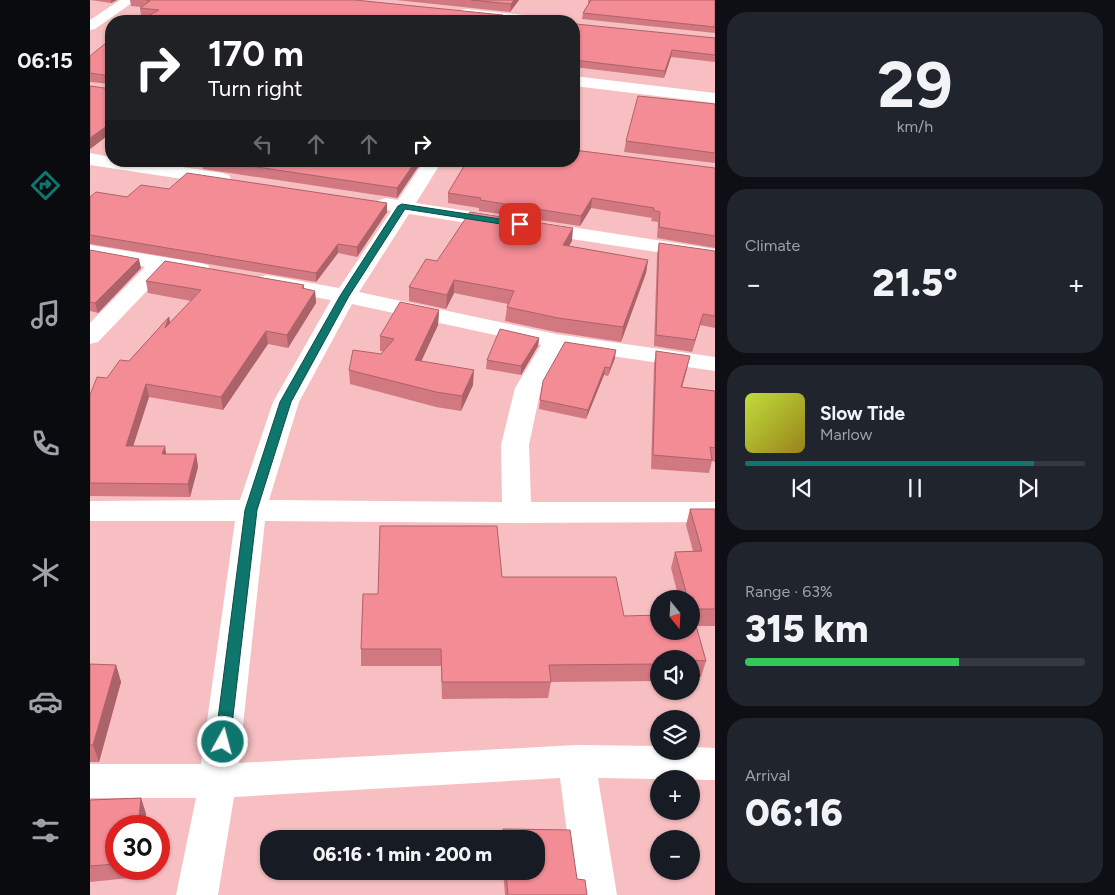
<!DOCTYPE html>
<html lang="en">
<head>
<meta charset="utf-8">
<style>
	:root { --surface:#171b24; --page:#20242c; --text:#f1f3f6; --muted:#9ea1a6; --line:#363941; --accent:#0f766e }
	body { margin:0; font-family:Figtree,sans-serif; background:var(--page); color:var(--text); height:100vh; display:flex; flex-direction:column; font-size:19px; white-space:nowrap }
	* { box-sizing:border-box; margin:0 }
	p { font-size:16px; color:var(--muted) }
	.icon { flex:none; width:28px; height:28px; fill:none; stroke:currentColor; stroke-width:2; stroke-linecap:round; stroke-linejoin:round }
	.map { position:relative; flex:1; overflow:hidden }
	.drawer { display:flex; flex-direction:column; gap:12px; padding:12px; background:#0d0f14; width:400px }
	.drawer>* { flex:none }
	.top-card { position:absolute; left:15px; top:15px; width:475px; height:152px; border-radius:20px; box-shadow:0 1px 4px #0004; background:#202124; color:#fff; overflow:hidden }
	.needle { width:32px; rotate:162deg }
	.fabs { position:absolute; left:560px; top:590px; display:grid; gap:10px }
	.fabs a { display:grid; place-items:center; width:50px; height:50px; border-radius:50%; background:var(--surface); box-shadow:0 1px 4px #0004; font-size:25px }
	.speed { position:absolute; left:15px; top:815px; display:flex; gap:10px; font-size:25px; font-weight:700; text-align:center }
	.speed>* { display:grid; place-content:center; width:65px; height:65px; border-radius:50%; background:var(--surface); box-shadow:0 1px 4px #0004; line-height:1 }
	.speed .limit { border:8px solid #d22; background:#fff; color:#111 }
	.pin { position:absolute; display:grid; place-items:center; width:42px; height:42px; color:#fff; margin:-21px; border-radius:10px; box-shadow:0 2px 8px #0006 }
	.me { position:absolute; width:55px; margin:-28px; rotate:7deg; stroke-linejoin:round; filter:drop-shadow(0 0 4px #0008) }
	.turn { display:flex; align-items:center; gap:18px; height:105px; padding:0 20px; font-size:22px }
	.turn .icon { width:65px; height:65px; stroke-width:2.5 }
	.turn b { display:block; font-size:35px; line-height:42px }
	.lanes { display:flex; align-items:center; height:48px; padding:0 20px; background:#0003; justify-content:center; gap:25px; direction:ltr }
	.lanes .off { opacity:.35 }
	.big { font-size:38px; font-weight:800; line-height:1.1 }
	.drawer .tile { flex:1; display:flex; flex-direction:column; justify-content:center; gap:8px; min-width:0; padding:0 18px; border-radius:20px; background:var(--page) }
	.drawer .dial { align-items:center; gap:0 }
	.dial b { font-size:65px; line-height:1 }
	.song { display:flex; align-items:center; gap:15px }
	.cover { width:60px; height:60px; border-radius:8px; background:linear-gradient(135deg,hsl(70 70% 55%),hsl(50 70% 35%)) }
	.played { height:5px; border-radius:2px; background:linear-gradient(90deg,var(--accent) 85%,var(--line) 85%) }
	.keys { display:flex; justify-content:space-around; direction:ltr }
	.heat { display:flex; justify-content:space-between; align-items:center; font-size:28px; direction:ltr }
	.charge { height:8px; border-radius:4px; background:linear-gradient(90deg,#34c759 63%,var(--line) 0) }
	.trip { position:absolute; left:170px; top:830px; width:285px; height:50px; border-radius:20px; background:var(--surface); box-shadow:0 1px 4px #0004; font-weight:800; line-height:50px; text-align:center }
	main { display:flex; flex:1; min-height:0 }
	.tabs { display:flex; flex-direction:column; width:90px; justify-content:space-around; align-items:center; background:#090b0e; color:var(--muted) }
	.tabs .icon { width:35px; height:35px }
	.tabs .on { color:var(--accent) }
	.tabs b { font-size:22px; color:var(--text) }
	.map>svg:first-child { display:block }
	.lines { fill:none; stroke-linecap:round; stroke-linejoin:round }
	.street { fill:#fff; fill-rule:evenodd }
	.wall { fill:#d27881 }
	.shaded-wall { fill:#ab6269 }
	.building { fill:#f48c96; stroke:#ab6269 }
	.route { fill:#0f766e; stroke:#0a4d48 }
</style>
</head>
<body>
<main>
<nav class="tabs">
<b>06:15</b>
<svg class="icon on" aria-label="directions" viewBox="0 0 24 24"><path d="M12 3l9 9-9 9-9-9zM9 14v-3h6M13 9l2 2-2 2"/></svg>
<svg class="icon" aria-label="music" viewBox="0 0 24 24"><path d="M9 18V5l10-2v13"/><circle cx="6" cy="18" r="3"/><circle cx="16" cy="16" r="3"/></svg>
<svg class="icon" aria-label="phone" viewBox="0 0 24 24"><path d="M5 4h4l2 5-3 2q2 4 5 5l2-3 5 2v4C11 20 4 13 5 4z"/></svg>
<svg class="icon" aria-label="climate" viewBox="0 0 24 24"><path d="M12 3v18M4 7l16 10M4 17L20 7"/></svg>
<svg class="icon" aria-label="car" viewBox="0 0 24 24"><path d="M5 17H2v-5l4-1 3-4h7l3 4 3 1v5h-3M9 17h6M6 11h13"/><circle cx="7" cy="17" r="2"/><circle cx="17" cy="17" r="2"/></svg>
<svg class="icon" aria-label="filters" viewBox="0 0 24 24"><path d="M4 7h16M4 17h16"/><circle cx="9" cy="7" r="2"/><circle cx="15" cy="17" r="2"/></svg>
</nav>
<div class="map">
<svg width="625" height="895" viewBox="0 0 625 895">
	<rect width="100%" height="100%" fill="#f7bfc2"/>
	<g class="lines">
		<path class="street" d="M30 0H46L5 29 0 30V20Z
			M376 9 454 17 461 21H416L371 16 369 13 371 10Z
			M484 76 625 93V103L484 86Z
			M0 153 21 157V161H52L132 173 139 175 141 179 139 183 132 185 0 165Z
			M334 161H352L326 203 625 249V261L319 214 269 292 466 334 625 357V371L473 349 451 388 439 445 441 502H625V522L427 523 175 521 149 763 486 745 569 746V751H601V747L625 748V780L508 778 527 895H485L470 778 144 797 128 895H86L106 798H0V764H111L145 521H0V501L150 500 183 402 241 300 177 289 169 287 166 282 169 277 177 275 249 288 301 211 289 208 286 204 289 200 296 198 308 200ZM262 304 451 345 425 388 411 445 412 502 179 500 209 402Z
			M0 245 110 263 118 265 121 270 118 275 110 277 76 271 8 342 0 344V323L55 267 0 257Z"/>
	</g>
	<path class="wall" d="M0 0H27L21 3Z
		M40 0H265L57 16H51L50 8 51 7 41 6Z
		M306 0H429L420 12Z
		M498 0H625V33L492 19 493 13 499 3H498Z
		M484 28 625 38V62L581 57 574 78 484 67Z
		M21 39V133L0 149V86L21 89V84L0 82V56Z
		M625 104V163L534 152 536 141Z
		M112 161H332L307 198 113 169Z
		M625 168V248L567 238 568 222 561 221 562 218 501 208 490 226 389 211V208L358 203V193Z
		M79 189 297 203V212L267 257 248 253 226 282 0 244V197H37Z
		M482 241 479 246 558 260 556 273 531 342 466 332 415 321 417 307 418 304 364 293 356 309 319 301V287L347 261Z
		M569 243 625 251V328L610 325 602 352 564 346 567 254Z
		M0 250 51 268 8 313 0 311Z
		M56 281 214 285V289L225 291 226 303 198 348 178 344 133 410 59 397 43 446 76 454H106L108 467 100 497 0 496V395L17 378 39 361 79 317 80 323 101 301 58 293Z
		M349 310 348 325 331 361 383 385 371 411 346 407 260 384 259 370 291 354 293 351H290V336Z
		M449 338 448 346 431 375 396 369 397 360Z
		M566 351 597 369 592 387 625 391V462L622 461 619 473 561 469 564 364Z
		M525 358 518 376 514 375 496 419 449 409 450 400Z
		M600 509H625V626H606L616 661 611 677H601V659H569V681L461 682 458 698 352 699 351 666H271V649L288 594 412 577 534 616 601 631V599H589L581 568 585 552 603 551 596 525Z
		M0 664 26 665 31 682 9 762H0Z
		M51 798 56 814 54 826H26V869H50L49 877 0 882V800Z
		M413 829 480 830 487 879 495 880 497 895H415L413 871H446V839H412Z"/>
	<path class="shaded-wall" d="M21 0H27L21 3Z
		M424 0H429L420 12 421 4Z
		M413 15 412 21H407Z
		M582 50 581 57 574 78 575 71Z
		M21 123V133L0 149V138Z
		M326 161H332L307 198V188Z
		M502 198 501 208 490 226 491 216Z
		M297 203V212L267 257V247Z
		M483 228 482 241 471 259 473 245Z
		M248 244V253L226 282V273Z
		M49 259 51 268 8 313 5 303Z
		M558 260 556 273 531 342 533 327Z
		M364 280V293L356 309 357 295Z
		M225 291 226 303 198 348 197 335Z
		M349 310 348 325 325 375V360Z
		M613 314 610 325 602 352 605 340Z
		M79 317 81 329 75 328Z
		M176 331 178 344 133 410 131 397Z
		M449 338 448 346 431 375V366Z
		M526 350 525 358 518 376 520 368Z
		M600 356 597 369 588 400 591 387Z
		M515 367 514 375 496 419 498 410Z
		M384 370 383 385 371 411 372 396Z
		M56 384 59 397 39 459 36 446Z
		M75 446 77 459 72 454Z
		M106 454 108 467 100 497 98 484Z
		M26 665 31 682 9 762 3 745Z
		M51 798 56 814 54 826H48Z
		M46 869H50L49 877Z"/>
	<path class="building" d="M56 0H265L413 15 407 21H48L69 10 50 8 60 1Z
		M381 0H424L421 4Z
		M501 0H625V27L493 13Z
		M486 24 625 38V55L582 50 575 71 484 60V28Z
		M21 39V77L20 76 0 73V56Z
		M21 78V123L0 138V86L21 89Z
		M548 96 625 104V153L536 141Z
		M484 150 625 168V236L569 227 570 212 563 210 564 208 502 198 491 216 390 200 391 198 358 193 377 161H484Z
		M127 161H326L307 188Z
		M97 173 297 203 267 247 248 244 226 273 0 235V197L6 192 37 197 51 185 79 189Z
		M380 212 483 228 473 245 558 260 533 327 468 318 417 307 424 291 364 280 357 295 319 287 336 259 347 261Z
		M569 243 625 251V316L613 314 605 340 566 335Z
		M0 250 49 259 5 303 0 302Z
		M75 261 214 285 212 288 225 291 197 335 176 331 131 397 56 384 36 446H75L72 454H106L98 484 0 483V395L7 377 17 378 30 360 39 361 79 317 75 328 111 290 56 281Z
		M310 302 349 310 325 360 384 370 372 396 346 392 259 370 263 350 291 354 304 339 290 336Z
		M410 329 449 338 431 366 397 360Z
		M475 342 526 350 520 368 515 367 498 410 450 400 453 381Z
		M566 351 600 356 591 387 625 391V448L620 447 622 460 563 455Z
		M600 509H625V609H601V599H598L585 552 612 551Z
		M290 526H407L412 577H526L534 616 569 615V631H601V615H603L616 661 601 660V659H569V664L459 665 461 682H352L351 649H271L273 594H288Z
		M0 664 26 665 3 745H0Z
		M51 798 48 826H26V864L0 866V800Z
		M413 829 480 830 487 879 495 880 497 895H418L416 871H446V839H414Z"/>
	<path class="route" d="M312 204 430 222 434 224 430 227 315 209 259 296 201 402 167 510 140 742 138 747 133 749 127 747 125 742 155 510 190 402 250 296 308 206Z"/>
</svg>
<div class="fabs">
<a><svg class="needle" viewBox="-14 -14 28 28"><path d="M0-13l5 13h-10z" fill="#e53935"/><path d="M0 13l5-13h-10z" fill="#9ea1a6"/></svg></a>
<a><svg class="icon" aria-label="sound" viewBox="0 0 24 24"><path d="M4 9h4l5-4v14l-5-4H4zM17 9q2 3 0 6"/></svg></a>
<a><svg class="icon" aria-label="layers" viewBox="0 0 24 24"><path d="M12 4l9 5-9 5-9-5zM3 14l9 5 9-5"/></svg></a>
<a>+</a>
<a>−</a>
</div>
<div class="speed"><div class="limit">30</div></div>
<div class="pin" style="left:430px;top:224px;background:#d93025"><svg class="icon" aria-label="arrive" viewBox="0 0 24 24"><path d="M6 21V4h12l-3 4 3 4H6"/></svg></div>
<svg class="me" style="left:133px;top:742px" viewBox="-20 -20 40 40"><circle r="17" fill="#0f766e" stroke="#fff" stroke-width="3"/><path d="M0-11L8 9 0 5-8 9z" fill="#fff"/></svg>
<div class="trip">06:16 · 1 min · 200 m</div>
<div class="top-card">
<div class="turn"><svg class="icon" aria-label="right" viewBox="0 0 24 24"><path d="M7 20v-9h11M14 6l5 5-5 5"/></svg><div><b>170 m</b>Turn right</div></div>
<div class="lanes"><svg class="icon off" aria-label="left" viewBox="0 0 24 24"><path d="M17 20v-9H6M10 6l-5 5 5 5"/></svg><svg class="icon off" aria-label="ahead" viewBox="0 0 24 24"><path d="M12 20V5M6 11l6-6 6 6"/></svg><svg class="icon off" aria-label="ahead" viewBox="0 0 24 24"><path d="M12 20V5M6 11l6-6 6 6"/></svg><svg class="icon" aria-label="right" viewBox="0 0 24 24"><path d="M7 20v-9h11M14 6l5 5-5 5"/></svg></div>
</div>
</div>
<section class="drawer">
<div class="tile dial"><b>29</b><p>km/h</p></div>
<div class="tile"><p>Climate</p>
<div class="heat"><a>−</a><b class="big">21.5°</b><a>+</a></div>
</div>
<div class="tile">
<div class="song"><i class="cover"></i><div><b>Slow Tide</b><p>Marlow</p></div></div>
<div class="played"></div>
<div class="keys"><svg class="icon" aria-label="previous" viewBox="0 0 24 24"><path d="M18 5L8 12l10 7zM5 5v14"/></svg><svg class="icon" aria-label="pause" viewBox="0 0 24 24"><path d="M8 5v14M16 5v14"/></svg><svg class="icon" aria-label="next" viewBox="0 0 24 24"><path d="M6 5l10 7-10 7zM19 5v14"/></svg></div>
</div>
<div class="tile"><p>Range · 63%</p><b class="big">315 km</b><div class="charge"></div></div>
<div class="tile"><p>Arrival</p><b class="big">06:16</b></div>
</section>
</main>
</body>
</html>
